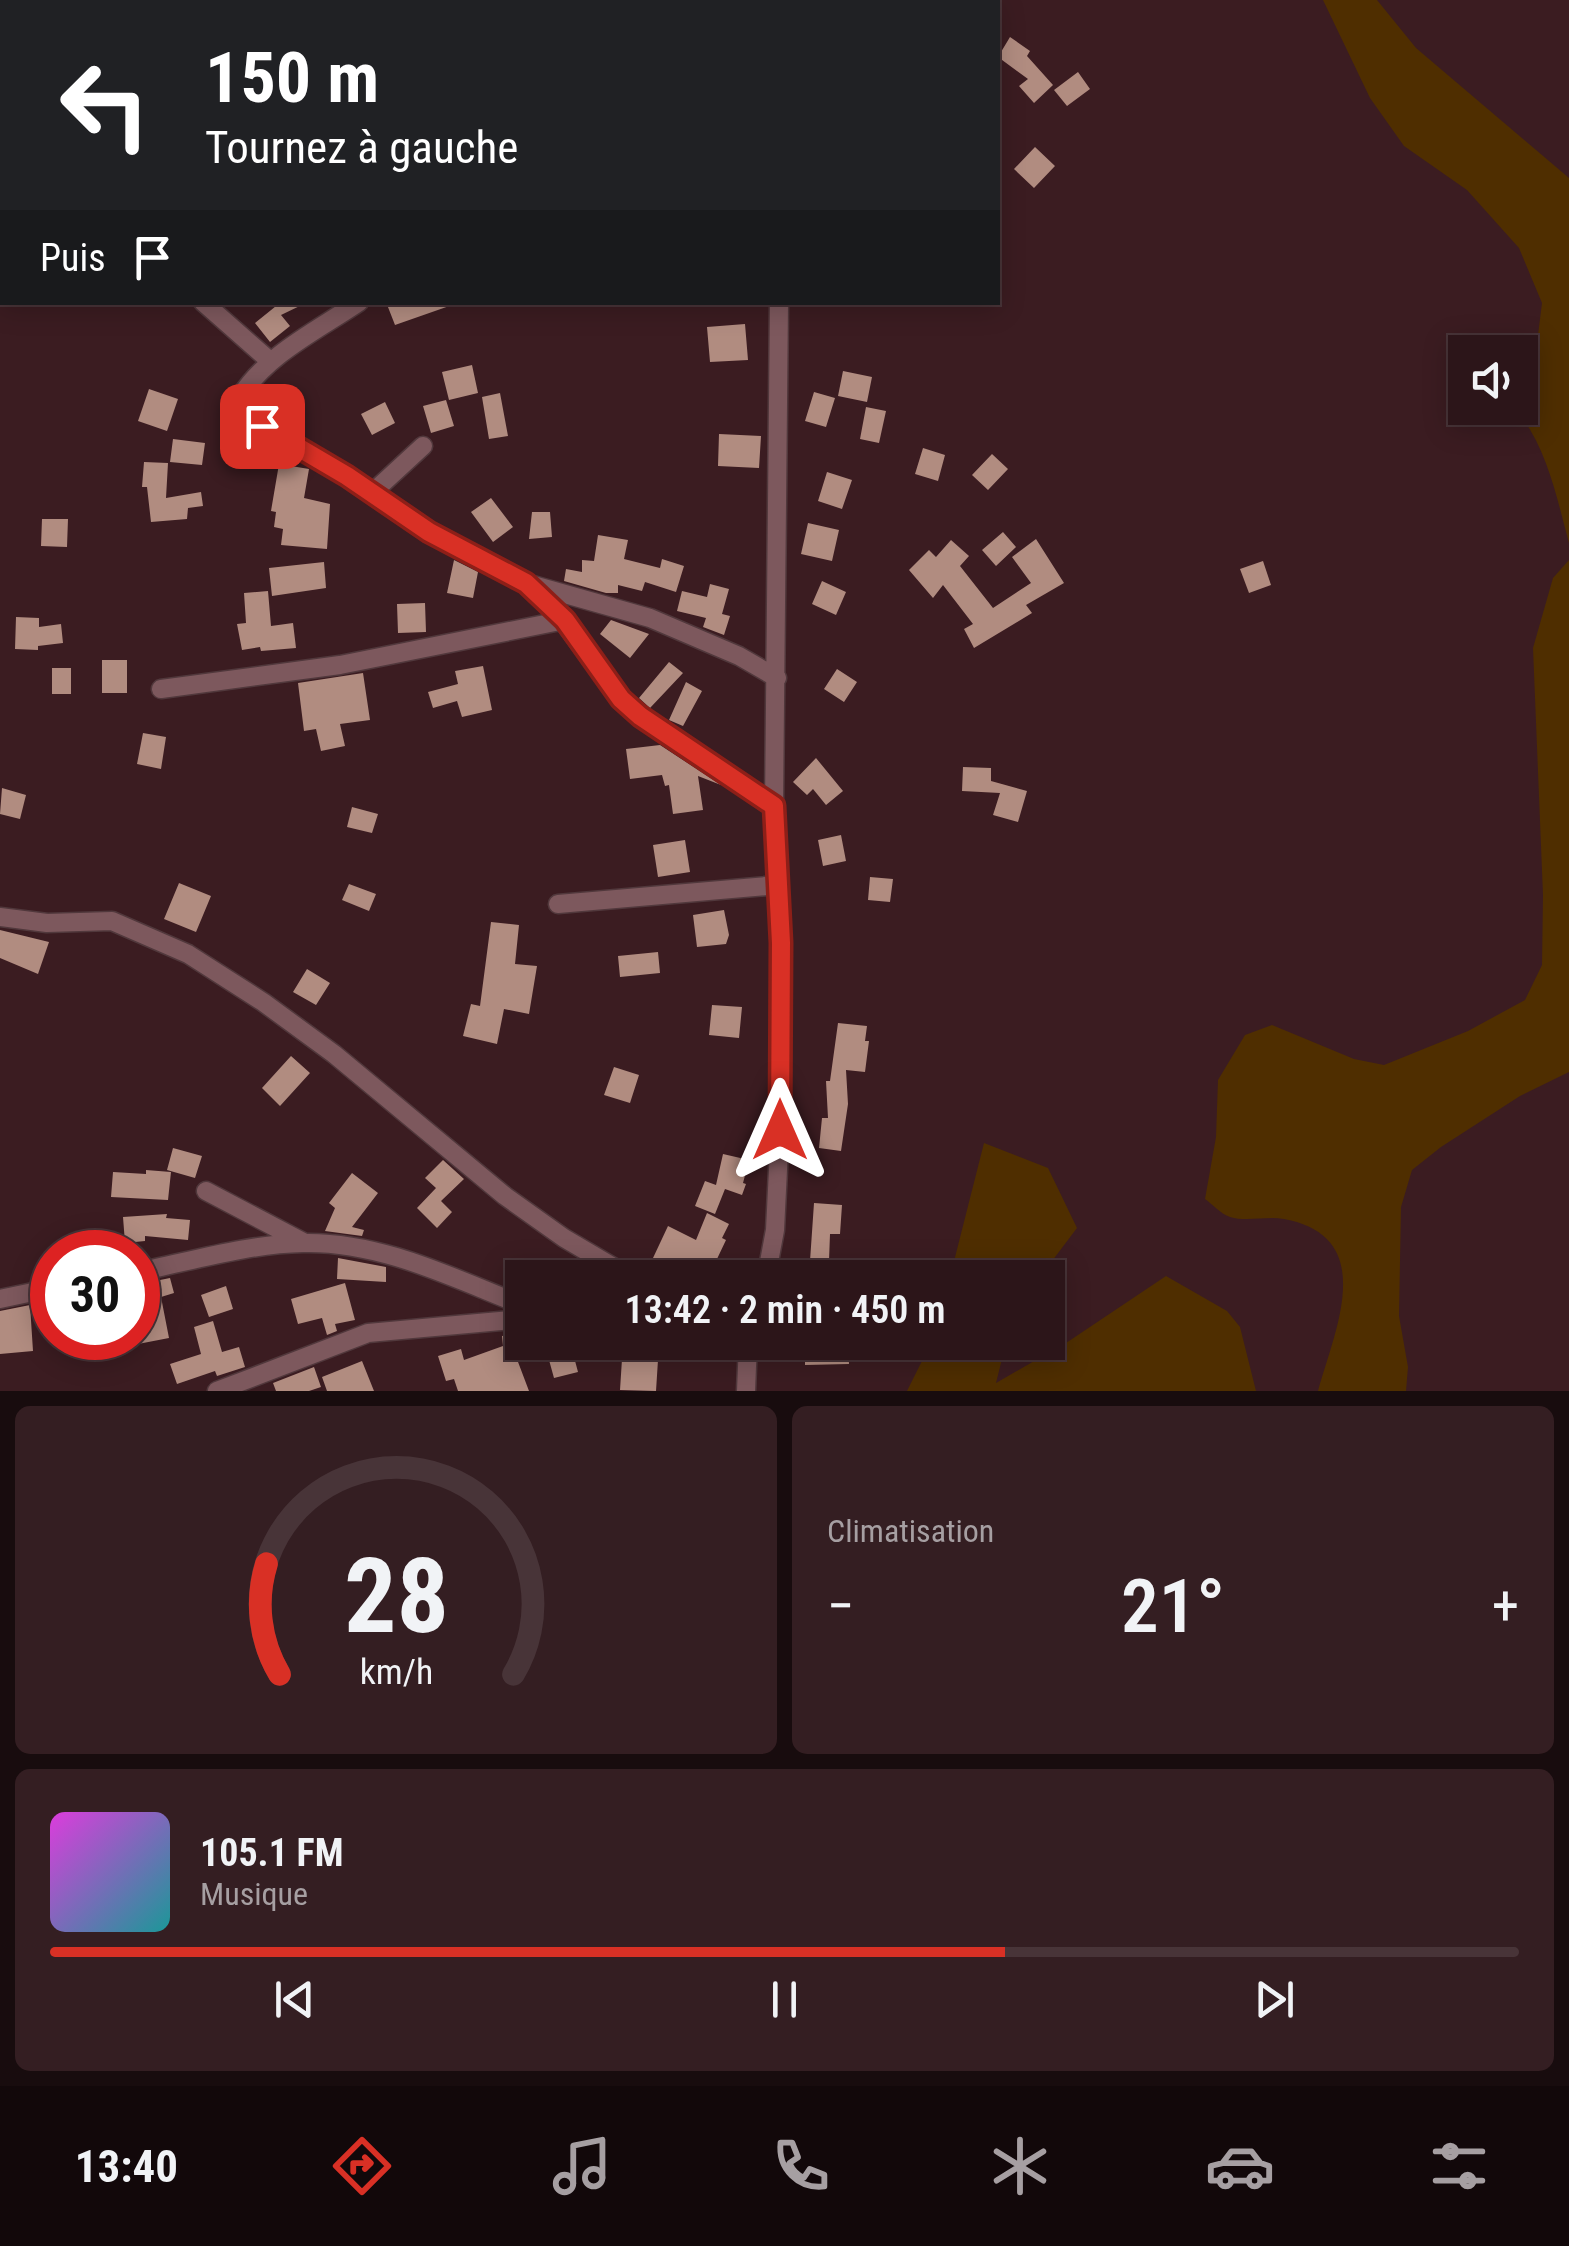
<!DOCTYPE html>
<html lang="fr">
<head>
<meta charset="utf-8">
<style>
	:root { --surface:#2c1519; --page:#341e22; --text:#f1f3f6; --muted:#a69fa2; --line:#483438; --accent:#d93025 }
	body { margin:0; font-family:"Roboto Condensed",sans-serif; background:var(--page); color:var(--text); height:100vh; display:flex; flex-direction:column; font-size:38px; white-space:nowrap }
	* { box-sizing:border-box; margin:0 }
	p { font-size:32px; color:var(--muted) }
	.icon { flex:none; width:55px; height:55px; fill:none; stroke:currentColor; stroke-width:2; stroke-linecap:round; stroke-linejoin:round }
	.map { position:relative; height:1391px; overflow:hidden }
	.details { display:flex; flex-direction:column; gap:15px; padding:15px; background:#180c0e; flex:1 }
	.details>* { flex:none }
	.banner { position:absolute; left:0px; top:0px; width:1000px; height:305px; box-shadow:0 5px 25px #0003,0 0 0 2px var(--line); background:#202124; color:#fff; overflow:hidden }
	.fabs { position:absolute; left:1448px; top:335px; display:grid; gap:20px }
	.fabs a { display:grid; place-items:center; width:90px; height:90px; border-radius:0px; background:var(--surface); box-shadow:0 5px 25px #0003,0 0 0 2px var(--line); font-size:50px }
	.speed { position:absolute; left:30px; top:1230px; display:flex; gap:20px; font-size:50px; font-weight:700; text-align:center }
	.speed>* { display:grid; place-content:center; width:130px; height:130px; border-radius:50%; background:var(--surface); box-shadow:0 5px 25px #0003,0 0 0 2px var(--line); line-height:1 }
	.speed .limit { border:15px solid #d22; background:#fff; color:#111 }
	.pin { position:absolute; display:grid; place-items:center; width:85px; height:85px; color:#fff; margin:-42px; border-radius:20px; box-shadow:0 5px 15px #0006 }
	.me { position:absolute; width:110px; margin:-55px; rotate:0deg; stroke-linejoin:round; filter:drop-shadow(0 0 8px #0008) }
	.turn { display:flex; align-items:center; gap:35px; height:210px; padding:0 40px; font-size:45px }
	.turn .icon { width:130px; height:130px; stroke-width:2.5 }
	.turn b { display:block; font-size:70px; line-height:85px }
	.then { display:flex; align-items:center; height:95px; padding:0 40px; background:#0003; gap:20px; font-size:38px }
	.big { font-size:75px; font-weight:600; line-height:1.1 }
	.details .card { flex:1; display:flex; flex-direction:column; justify-content:center; gap:15px; min-width:0; padding:0 35px; border-radius:15px; background:var(--page) }
	.details .dial { align-items:center; gap:0 }
	.dial svg { height:260px; overflow:visible; fill:none; stroke:var(--line); stroke-width:7; stroke-linecap:round; text-anchor:middle }
	.dial text { fill:var(--text); stroke:none }
	.song { display:flex; align-items:center; gap:30px }
	.cover { width:120px; height:120px; border-radius:15px; background:linear-gradient(135deg,hsl(300 70% 55%),hsl(180 70% 35%)) }
	.played { height:10px; border-radius:5px; background:linear-gradient(90deg,var(--accent) 65%,var(--line) 65%) }
	.keys { display:flex; justify-content:space-around; direction:ltr }
	.heat { display:flex; justify-content:space-between; align-items:center; font-size:55px; direction:ltr }
	.details .tiles { flex:1; display:grid; gap:15px; grid-template-columns:1fr 1fr }
	.card:last-child { grid-column:span 2 }
	.trip { position:absolute; left:505px; top:1260px; width:560px; height:100px; border-radius:0px; background:var(--surface); box-shadow:0 5px 25px #0003,0 0 0 2px var(--line); font-weight:600; line-height:100px; text-align:center }
	.tabs { display:flex; height:160px; justify-content:space-around; align-items:center; background:#12080a; color:var(--muted) }
	.tabs .icon { width:70px; height:70px }
	.tabs .selected { color:var(--accent) }
	.tabs b { font-size:45px; color:var(--text) }
	.map>svg:first-child { display:block }
	.green { fill:#4f2e00 }
	.building { fill:#b18c80 }
	.lines { fill:none; stroke-linecap:round; stroke-linejoin:round }
	.minor-casing { stroke:#51383c; stroke-width:21 }
	.minor { stroke:#7d585d; stroke-width:18 }
	.route-casing { stroke:#8d1f18; stroke-width:25 }
	.route { stroke:#d93025; stroke-width:18 }
</style>
</head>
<body>
<div class="map">
<svg width="1569" height="1391" viewBox="0 0 1569 1391">
	<rect width="100%" height="100%" fill="#3b1c21"/>
	<path class="green" d="M1323 0H1377L1416 48 1569 178V543C1556 495 1547 447 1515 408H1520V364L1536 351 1542 303 1519 248 1467 190 1404 146 1370 98Z
		M1569 560V1072L1520 1096 1441 1147 1412 1170 1401 1207 1399 1316 1408 1367 1406 1391H1318C1335 1329 1379 1237 1284 1219 1267 1216 1246 1222 1230 1217 1221 1214 1212 1204 1205 1199L1216 1137 1218 1080 1245 1035 1272 1025 1354 1059 1384 1065 1468 1031 1525 1000 1542 965 1543 895 1533 648 1553 578Z
		M984 1143 1048 1168 1077 1228 1040 1277H950Z
		M1166 1276 1227 1311 1240 1327 1256 1391H907L931 1343H1006L996 1383 1069 1341Z"/>
	<path class="building" d="M1010 37 1030 51 1027 56 1053 85 1034 103 1019 86 1028 79 998 57Z
		M1078 72 1090 89 1067 106 1054 90Z
		M1035 147 1055 166 1034 188 1014 169Z
		M281 302H308L281 315 290 326 270 342 255 323Z
		M386 302H454L455 304 395 325Z
		M745 324 748 360 710 362 707 327Z
		M472 365 478 393 449 400 442 372Z
		M843 371 872 377 867 402 838 396Z
		M149 389 178 399 167 431 138 421Z
		M814 392 835 398 826 427 805 421Z
		M500 393 508 436 489 439 482 397Z
		M446 400 454 426 431 433 423 406Z
		M385 402 395 423 372 435 361 414Z
		M866 407 886 411 879 443 860 439Z
		M719 434 761 436 759 468 718 466Z
		M173 439 205 443 202 465 170 462Z
		M923 448 945 455 938 481 915 474Z
		M992 454 1008 469 988 490 972 475Z
		M144 462 168 463 166 498 201 492 203 506 188 508 187 519 151 522 147 487H142Z
		M279 464 309 469 304 498 330 504 327 549 281 545 283 529 274 527 276 512 271 511Z
		M827 472 852 480 842 509 818 501Z
		M491 498 513 527 493 542 471 512Z
		M532 512H550L552 537 529 539Z
		M42 519H68L67 547 41 546Z
		M808 523 839 530 832 561 801 554Z
		M1003 532 1016 547 996 566 982 550Z
		M598 535 628 540 624 559 660 568 662 559 684 566 676 592 645 582 642 591 618 585V593H606L564 581 566 569 582 572V560L594 561Z
		M1036 539 1064 583 1026 605 1032 613 974 648 964 629 973 624 943 585 933 598 909 570 929 550 936 557 951 540 969 556 960 566 993 608 1031 583 1012 557Z
		M454 560 478 572 473 598 447 593Z
		M1263 561 1271 585 1249 593 1240 569Z
		M324 562 326 588 272 596 269 568Z
		M822 581 846 592 836 615 812 604Z
		M710 584 729 589 722 614 730 616 724 635 703 627 706 618 677 611 682 591 707 597Z
		M268 591 271 626 293 623 296 648 261 651 260 647 242 650 237 624 246 623 244 593Z
		M425 603 426 632 398 633 397 604Z
		M16 617 39 618V627L61 624 63 643 38 646V650L15 649Z
		M611 620 649 634 630 658 600 634Z
		M102 660H127V693H102Z
		M669 662 683 673 650 708 639 698Z
		M483 666 492 710 462 717 457 701 433 708 428 692 458 684 455 671Z
		M52 668H71V694H52Z
		M837 669 857 682 844 702 824 689Z
		M363 673 370 720 340 724 345 746 321 751 316 729 304 731 298 683Z
		M686 682 702 691 683 726 669 720Z
		M143 733 166 737 161 769 137 764Z
		M660 745 721 785 698 776 703 810 673 814 669 785 665 786 662 775 630 779 626 749Z
		M816 758 843 791 826 805 813 789 807 795 793 782Z
		M963 767 991 768V781L1027 791 1018 822 993 815 1000 793 962 791Z
		M2 788 26 795 20 819 0 814Z
		M352 807 378 814 372 833 347 827Z
		M841 835 846 861 823 866 818 840Z
		M685 840 690 872 658 877 653 845Z
		M870 877 893 879 890 902 868 900Z
		M179 883 211 896 196 932 164 919Z
		M349 884 376 894 369 911 342 900Z
		M724 910 729 935 726 944 697 947 693 915Z
		M491 922 519 925 515 964 537 966 529 1014 504 1009 497 1044 463 1036 471 1004 480 1006Z
		M0 930 49 942 38 974 0 958Z
		M658 952 660 973 620 977 618 956Z
		M307 969 330 983 316 1005 293 992Z
		M712 1005 742 1007 739 1038 709 1035Z
		M838 1023 867 1026 865 1041H869L865 1072 846 1070 848 1104 841 1151 819 1148 822 1118H828L826 1081H830Z
		M291 1056 310 1073 280 1106 262 1088Z
		M614 1067 639 1075 630 1103 604 1095Z
		M173 1148 202 1156 195 1178 167 1170Z
		M723 1154 749 1160 743 1183 746 1184 742 1195 725 1189 715 1214 695 1206 705 1181 716 1185Z
		M443 1160 464 1179 441 1201 452 1212 437 1228 417 1208 436 1188 425 1178Z
		M146 1170 171 1172 168 1200 111 1197 113 1172 146 1174Z
		M352 1173 378 1193 352 1227 364 1230 362 1236 325 1231 335 1208 329 1203Z
		M814 1203 842 1205 840 1234H830L829 1261H810Z
		M707 1213 729 1224 722 1238 726 1240 708 1278H680L682 1272 653 1258 668 1226 696 1240Z
		M167 1214 166 1218 190 1220 188 1240 145 1236V1241L125 1243 123 1217Z
		M338 1258 386 1267V1282L337 1279Z
		M170 1278 174 1293 161 1297 169 1338 138 1344V1304L149 1302 145 1283Z
		M345 1283 355 1320 335 1324 337 1331 327 1335 322 1318 298 1324 291 1299Z
		M226 1286 233 1309 209 1317 201 1295Z
		M30 1305 33 1351 0 1354V1311Z
		M213 1321 222 1352 239 1347 245 1367 217 1376 215 1371 177 1384 170 1364 201 1354 194 1327Z
		M518 1334 519 1346H512L529 1391H458L454 1379 446 1381 438 1356 461 1349 464 1360 503 1346 502 1336Z
		M544 1342H570L578 1372 554 1378Z
		M848 1342 849 1364 805 1365V1343Z
		M622 1359 658 1360 656 1391 620 1390Z
		M362 1361 374 1391H327L322 1377Z
		M314 1367 321 1387 309 1391H276L273 1383Z"/>
	<g class="lines">
		<g class="minor-casing">
			<path id="minor" d="M33 0 34 2
				M648 0 649 2
				M203 302 270 361
				M359 302C318 330 267 354 240 397L245 413 347 476 429 533 526 583 650 618 739 656 777 678
				M371 494 423 446
				M531 587C574 625 597 678 640 716L774 806
				M161 689 340 665 565 620
				M558 904 778 885
				M0 917 47 923 112 921 188 954 263 1002 334 1054 505 1196 564 1238 632 1278
				M206 1191 305 1243
				M138 1272C192 1261 248 1244 303 1243 380 1241 453 1278 522 1305
				M766 1278 775 1230 780 1129 781 943 774 806 779 302
				M0 1299 52 1288
				M217 1391 368 1333 522 1319
				M746 1391 748 1342"/>
		</g>
		<use href="#minor" class="minor"/>
	</g>
	<g class="lines">
		<g class="route-casing">
			<path id="route" d="M262 426 347 476 429 532 526 583 565 620 621 699 640 716 774 806 781 943 780 1130"/>
		</g>
		<use href="#route" class="route"/>
	</g>
</svg>
<div class="fabs">
<a><svg class="icon" aria-label="sound" viewBox="0 0 24 24"><path d="M4 9h4l5-4v14l-5-4H4zM17 9q2 3 0 6"/></svg></a>
</div>
<div class="speed"><div class="limit">30</div></div>
<div class="pin" style="left:262px;top:426px;background:#d93025"><svg class="icon" aria-label="arrive" viewBox="0 0 24 24"><path d="M6 21V4h12l-3 4 3 4H6"/></svg></div>
<svg class="me" style="left:780px;top:1130px" viewBox="-20 -20 40 40"><path d="M0-17L14 15 0 8-14 15z" fill="#d93025" stroke="#fff" stroke-width="4"/></svg>
<div class="trip">13:42 · 2 min · 450 m</div>
<div class="banner">
<div class="turn"><svg class="icon" aria-label="left" viewBox="0 0 24 24"><path d="M17 20v-9H6M10 6l-5 5 5 5"/></svg><div><b>150 m</b>Tournez à gauche</div></div>
<div class="then">Puis<svg class="icon" aria-label="arrive" viewBox="0 0 24 24"><path d="M6 21V4h12l-3 4 3 4H6"/></svg></div>
</div>
</div>
<section class="details">
<div class="tiles">
<div class="card dial"><svg viewBox="0 0 100 80">
<path d="M14 69A42 42 0 1 1 86 69"/>
<path d="M14 69A42 42 0 0 1 10 35" stroke="#d93025"/>
<text x="50" y="56" font-size="32" font-weight="700">28</text>
<text x="50" y="72" font-size="11">km/h</text>
</svg></div>
<div class="card"><p>Climatisation</p>
<div class="heat"><a>−</a><b class="big">21°</b><a>+</a></div>
</div>
<div class="card">
<div class="song"><i class="cover"></i><div><b>105.1 FM</b><p>Musique</p></div></div>
<div class="played"></div>
<div class="keys"><svg class="icon" aria-label="previous" viewBox="0 0 24 24"><path d="M18 5L8 12l10 7zM5 5v14"/></svg><svg class="icon" aria-label="pause" viewBox="0 0 24 24"><path d="M8 5v14M16 5v14"/></svg><svg class="icon" aria-label="next" viewBox="0 0 24 24"><path d="M6 5l10 7-10 7zM19 5v14"/></svg></div>
</div>
</div>
</section>
<nav class="tabs">
<b>13:40</b>
<svg class="icon selected" aria-label="directions" viewBox="0 0 24 24"><path d="M12 3l9 9-9 9-9-9zM9 14v-3h6M13 9l2 2-2 2"/></svg>
<svg class="icon" aria-label="music" viewBox="0 0 24 24"><path d="M9 18V5l10-2v13"/><circle cx="6" cy="18" r="3"/><circle cx="16" cy="16" r="3"/></svg>
<svg class="icon" aria-label="phone" viewBox="0 0 24 24"><path d="M5 4h4l2 5-3 2q2 4 5 5l2-3 5 2v4C11 20 4 13 5 4z"/></svg>
<svg class="icon" aria-label="climate" viewBox="0 0 24 24"><path d="M12 3v18M4 7l16 10M4 17L20 7"/></svg>
<svg class="icon" aria-label="car" viewBox="0 0 24 24"><path d="M5 17H2v-5l4-1 3-4h7l3 4 3 1v5h-3M9 17h6M6 11h13"/><circle cx="7" cy="17" r="2"/><circle cx="17" cy="17" r="2"/></svg>
<svg class="icon" aria-label="filters" viewBox="0 0 24 24"><path d="M4 7h16M4 17h16"/><circle cx="9" cy="7" r="2"/><circle cx="15" cy="17" r="2"/></svg>
</nav>
</body>
</html>
